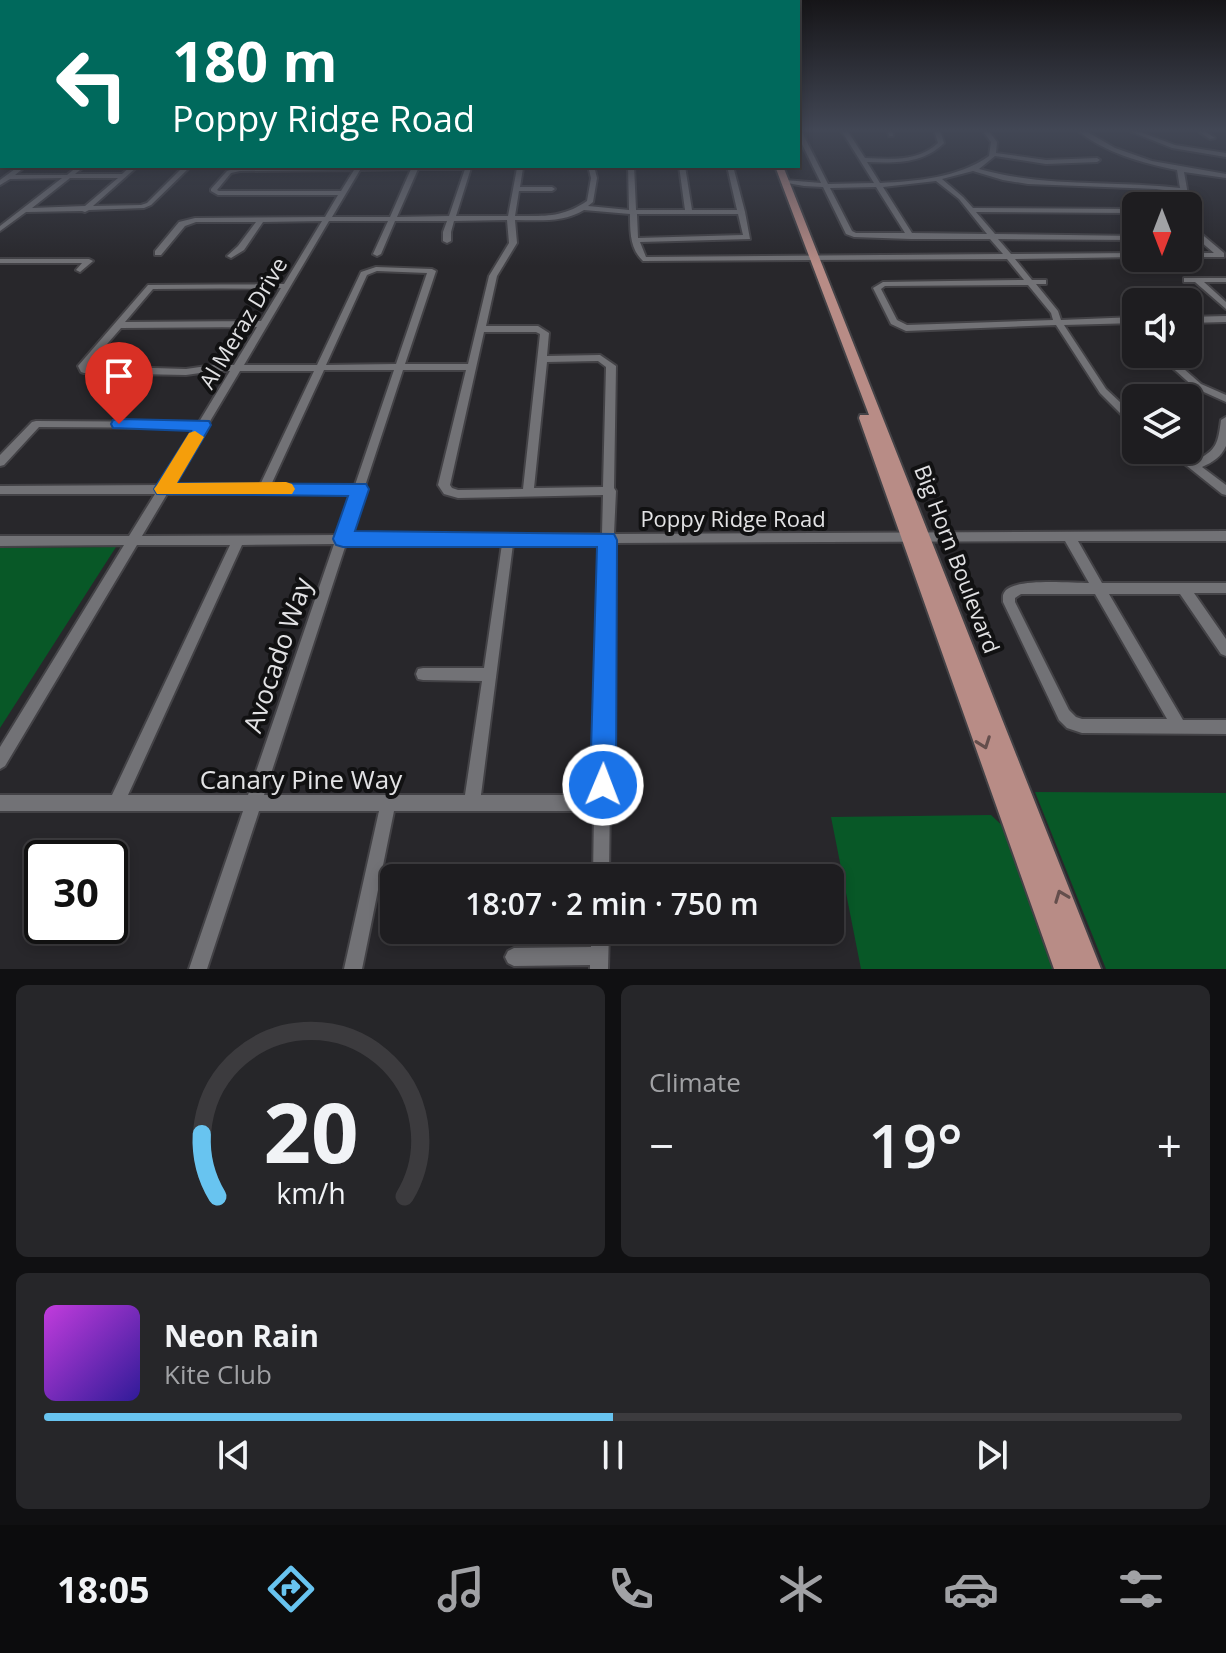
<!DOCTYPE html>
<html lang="en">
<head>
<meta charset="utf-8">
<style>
	:root { --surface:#1e1d20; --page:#262629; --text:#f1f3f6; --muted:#a1a2a5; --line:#3c3b3e; --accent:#68c4f0 }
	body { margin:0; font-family:"Open Sans",sans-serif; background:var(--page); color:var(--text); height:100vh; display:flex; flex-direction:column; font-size:30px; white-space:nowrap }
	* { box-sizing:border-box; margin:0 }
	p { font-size:26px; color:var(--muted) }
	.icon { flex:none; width:44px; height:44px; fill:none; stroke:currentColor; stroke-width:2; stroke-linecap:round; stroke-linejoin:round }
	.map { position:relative; height:969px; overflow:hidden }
	.drawer { display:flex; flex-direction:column; gap:16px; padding:16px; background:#101012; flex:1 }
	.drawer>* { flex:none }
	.banner { position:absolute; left:0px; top:0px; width:800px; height:168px; box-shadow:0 4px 12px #0003,0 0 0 2px var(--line); background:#00695c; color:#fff; overflow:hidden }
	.needle { width:52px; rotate:180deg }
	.buttons { position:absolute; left:1122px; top:192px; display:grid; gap:16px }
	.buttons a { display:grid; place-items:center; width:80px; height:80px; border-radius:12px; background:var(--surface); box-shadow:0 4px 12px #0003,0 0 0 2px var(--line); font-size:40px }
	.speed { position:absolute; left:24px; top:840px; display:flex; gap:16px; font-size:40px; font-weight:700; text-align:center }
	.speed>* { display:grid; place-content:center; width:104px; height:104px; border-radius:50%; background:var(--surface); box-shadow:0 4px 12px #0003,0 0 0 2px var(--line); line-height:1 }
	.speed .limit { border:4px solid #111; border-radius:12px; background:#fff; color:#111 }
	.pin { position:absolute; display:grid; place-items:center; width:68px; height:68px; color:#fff; margin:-82px -34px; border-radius:50% 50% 50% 0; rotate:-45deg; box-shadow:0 0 8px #0007 }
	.pin .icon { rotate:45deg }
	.me { position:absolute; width:88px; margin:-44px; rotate:1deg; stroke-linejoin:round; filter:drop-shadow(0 0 6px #0008) }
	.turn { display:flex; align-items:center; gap:28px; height:168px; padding:0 40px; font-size:36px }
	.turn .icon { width:104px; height:104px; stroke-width:2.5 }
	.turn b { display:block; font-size:56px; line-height:68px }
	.big { font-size:60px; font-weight:600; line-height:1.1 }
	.drawer .tile { flex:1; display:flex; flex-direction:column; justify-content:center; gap:12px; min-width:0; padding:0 28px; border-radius:12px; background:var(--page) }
	.drawer .dial { align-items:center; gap:0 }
	.dial svg { height:208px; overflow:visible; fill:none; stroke:var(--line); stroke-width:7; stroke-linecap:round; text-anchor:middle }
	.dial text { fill:var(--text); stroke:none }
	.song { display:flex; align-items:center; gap:24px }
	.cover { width:96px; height:96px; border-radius:12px; background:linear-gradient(135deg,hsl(290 70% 55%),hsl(250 70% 35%)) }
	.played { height:8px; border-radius:4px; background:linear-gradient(90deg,var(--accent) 50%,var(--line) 50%) }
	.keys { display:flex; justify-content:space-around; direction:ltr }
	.heat { display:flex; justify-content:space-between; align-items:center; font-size:44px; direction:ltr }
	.drawer .tiles { flex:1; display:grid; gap:16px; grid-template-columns:1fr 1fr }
	.tile:last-child { grid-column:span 2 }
	.trip { position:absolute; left:380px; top:864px; width:464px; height:80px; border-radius:12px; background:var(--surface); box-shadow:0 4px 12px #0003,0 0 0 2px var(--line); font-weight:600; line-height:80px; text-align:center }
	.tab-bar { display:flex; height:128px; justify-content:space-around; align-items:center; background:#0c0c0d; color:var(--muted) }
	.tab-bar .icon { width:56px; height:56px }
	.tab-bar .selected { color:var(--accent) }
	.tab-bar b { font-size:36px; color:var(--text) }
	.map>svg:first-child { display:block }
	.green { fill:#085827 }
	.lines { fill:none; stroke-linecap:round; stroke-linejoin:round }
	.minor-casing { stroke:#434246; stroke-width:4 }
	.major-casing { stroke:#434246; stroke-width:4 }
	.minor { fill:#727276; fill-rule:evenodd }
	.major { fill:#b88c86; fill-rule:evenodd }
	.oneway { stroke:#644e4c }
	.route { fill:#1a73e8; stroke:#114b97; stroke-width:2 }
	.slow { fill:#f59e0b }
	.labels { text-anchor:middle; stroke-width:8; stroke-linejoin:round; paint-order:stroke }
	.street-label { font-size:22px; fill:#e2e2e4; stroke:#111112 }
	.near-street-label { font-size:26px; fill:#e2e2e4; stroke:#111112 }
</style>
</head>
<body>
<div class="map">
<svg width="1226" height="969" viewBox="0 0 1226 969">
	<rect width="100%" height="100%" fill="#28272b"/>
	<path class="green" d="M116 547 0 728V548Z
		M1035 792 1226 793V969H1106Z
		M991 815 1008 831 1054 969H861L831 817Z"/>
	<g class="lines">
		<g class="minor-casing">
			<path id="minor" d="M798 130H801L828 184 874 183 841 130H847L865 158C891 159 918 162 938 143L934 130H940L944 143C923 164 895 163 867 162L880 183C917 181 958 178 989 156L991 142 982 130H988L997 142 996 153 1046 160 1097 158 1100 160 1097 162 1046 164 995 156 979 169C1047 188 1111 180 1180 188L1177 170C1142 163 1105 153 1077 130H1084L1115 148 1152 161 1226 174V178L1184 172 1190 206 1188 208V206H1184L1181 192 1156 189 1028 184 1003 180 973 171 942 179 963 197 973 208 1136 209V213L976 212 995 234 1136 236V240L998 239 1011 254 1136 253V257L1015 259 1032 280H1046V284H1036L1058 311 1061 320 1136 317V323L1064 325 1106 389 1136 417V426L1132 425 1100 393 1056 325 906 331 891 324 873 288 883 282 1024 280 1007 259 643 261C630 249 630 232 630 214L584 210C563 223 538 220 515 220L517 243 497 276 486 326H538L549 333 547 356 600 355 616 366 614 488 616 491 614 534 1226 531V541H1078L1102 583H1226V593H1194L1226 639V656L1221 654 1180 594H1109L1183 720H1226V734L1082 733 1067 728 1059 720 1003 602C1003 596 1002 595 1006 590 1019 578 1071 583 1089 583L1065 541 613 543 609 878H593L594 811H394L362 969H344L379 811H259L207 969H189L243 811H0V795H112L230 545H137L5 766 0 769V747L124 545 0 546V536H129L155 494H0V486L160 485 195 428 39 427 4 465 0 466V455L32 422 36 421 199 422 230 371H214L186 375 84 373 81 372 78 366 148 285 284 284 322 221 263 222 244 250 231 258 227 256 238 246 256 222H196L185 226 161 255H155V251L179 222 195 218 325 217 338 195H218L211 191V189L227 171 240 167 527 166 523 168 520 187H552L555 189 552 191H519L515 216C544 216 562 218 587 201L591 178 588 166H594L597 178 593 202 588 206 629 210 628 166H634L636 210H685L679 166H685L692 210H737L727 166H733L745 212 750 239 640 242 646 257 1003 254 990 239H911L854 237 846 234 823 187 804 186 782 182 785 180 821 183 798 136ZM471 168H517L508 216H456ZM411 169 390 217H332L360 170ZM418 169H465L449 216 397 217ZM354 170 341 191H219L217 190 231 173 240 171ZM936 181 959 199 987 234 912 233 883 187ZM876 187 905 233H856L852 231 830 188ZM637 214H738L743 235 638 238ZM507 220 509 243 489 276 468 364H405L436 271 432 269 376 267 361 272 317 365H244L329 221H388L373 254 377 256 381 254 395 221H447L443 232V241L447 243 451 241V232L454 221ZM377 271 427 273 396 364 326 365 367 275ZM1028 285 1051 313 1053 320 907 325 897 320 881 289 885 286ZM281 288 261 321 125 322 153 289ZM257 327 234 365H214L186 369 88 366 121 328ZM484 332H536L540 334 523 489 458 490 452 488 450 485ZM598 361 606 367 603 487 534 488 547 362ZM324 370H394L355 485H271ZM403 370H466L438 485 444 494 458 498 603 495 602 534 349 535ZM240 371H314L260 485H172ZM352 493 338 535 142 536 167 494ZM602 543 595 795H481L513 544ZM334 544 248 795H128L242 545ZM346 544H502L484 668H423L418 669 416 674 418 679 423 680 482 681 465 795H264ZM1021 594H1095L1167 719H1082L1076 717 1069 710 1015 602V598Z
				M887 130H893V136H889Z
				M1127 130H1135L1175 145 1226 153V157L1172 148Z
				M1196 130H1203L1215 138 1210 139Z
				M0 145H2V149H0Z
				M0 160H2V164H0Z
				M19 166H26L15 175H67L78 166H85L75 174H122L131 166H138L93 206 141 205 147 203 184 166H191L151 205 144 208 89 210 85 212 82 211 26 212 0 231V226L62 178 10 179 0 185V180ZM70 178H118L85 206 32 208Z
				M1188 210 1191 212 1198 231 1224 253V257H1188V253H1214C1197 238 1188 234 1188 210Z
				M0 259H89L93 261 80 272 76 270 82 263H0Z
				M1184 278H1226V282H1204L1226 302V309L1195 282H1184Z
				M1226 316V322L1188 323V317Z
				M1157 354H1167L1201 384 1226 395V402L1195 388Z
				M1226 417V446C1221 457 1213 462 1202 467L1226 485V495L1222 494 1167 450H1179L1194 461C1217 451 1218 443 1221 420Z
				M591 930H609L608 969H590V965L514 966 508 963 505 957 508 951 514 948 591 947Z"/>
		</g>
		<g class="major-casing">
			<path id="major" d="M775 166H783L1101 969H1054L859 418 860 415H869Z"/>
		</g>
		<use href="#minor" class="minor"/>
		<use href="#major" class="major"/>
	</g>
	<defs><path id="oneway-chevron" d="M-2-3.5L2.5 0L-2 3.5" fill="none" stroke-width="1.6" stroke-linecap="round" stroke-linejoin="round" transform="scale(2)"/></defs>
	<g class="oneway">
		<use href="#oneway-chevron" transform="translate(984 743) rotate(70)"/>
		<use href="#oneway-chevron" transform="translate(1061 896) rotate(-111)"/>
	</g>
	<linearGradient id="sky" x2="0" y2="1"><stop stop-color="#161518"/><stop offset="0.49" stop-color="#424755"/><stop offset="1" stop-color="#424755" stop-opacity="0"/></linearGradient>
	<rect width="1226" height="266" fill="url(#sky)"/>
	<path class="route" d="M119 419 209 421 211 425 177 483 366 484 369 489 355 531 614 534 617 540 616 785 612 794 603 798 594 794 590 785 597 547H343L336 545 333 539 348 496 157 494 154 489 191 431 113 428 111 424 113 420Z"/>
	<path class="slow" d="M195 431 204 437 177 483 286 482 292 484 295 489 292 494H157L154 489 157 485 189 433Z"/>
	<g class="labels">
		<g class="street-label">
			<text transform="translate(243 323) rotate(-59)" y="8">Al Meraz Drive</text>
			<text x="733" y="527">Poppy Ridge Road</text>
			<text transform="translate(957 559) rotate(69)" y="8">Big Horn Boulevard</text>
		</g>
		<g class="near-street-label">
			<text transform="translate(278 655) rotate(-71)" y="9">Avocado Way</text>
			<text x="301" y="789">Canary Pine Way</text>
		</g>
	</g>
</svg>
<div class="buttons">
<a><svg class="needle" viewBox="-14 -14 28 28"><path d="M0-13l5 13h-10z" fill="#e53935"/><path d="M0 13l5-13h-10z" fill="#a1a2a5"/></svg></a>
<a><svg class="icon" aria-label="sound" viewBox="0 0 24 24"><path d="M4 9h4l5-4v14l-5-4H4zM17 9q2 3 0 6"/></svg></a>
<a><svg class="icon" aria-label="layers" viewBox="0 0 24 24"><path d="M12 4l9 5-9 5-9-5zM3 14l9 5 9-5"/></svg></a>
</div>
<div class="speed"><div class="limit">30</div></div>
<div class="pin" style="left:119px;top:424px;background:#d93025"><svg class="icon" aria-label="arrive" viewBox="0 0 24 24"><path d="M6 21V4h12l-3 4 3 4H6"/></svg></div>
<svg class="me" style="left:603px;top:785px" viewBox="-20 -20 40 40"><circle r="17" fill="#1a73e8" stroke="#fff" stroke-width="3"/><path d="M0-11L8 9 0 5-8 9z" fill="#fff"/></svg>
<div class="trip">18:07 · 2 min · 750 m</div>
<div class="banner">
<div class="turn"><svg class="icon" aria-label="left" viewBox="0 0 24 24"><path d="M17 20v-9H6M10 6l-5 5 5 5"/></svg><div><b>180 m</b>Poppy Ridge Road</div></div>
</div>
</div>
<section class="drawer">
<div class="tiles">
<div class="tile dial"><svg viewBox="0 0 100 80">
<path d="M14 69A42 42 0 1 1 86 69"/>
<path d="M14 69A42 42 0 0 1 8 45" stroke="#68c4f0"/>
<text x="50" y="56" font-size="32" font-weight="700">20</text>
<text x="50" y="72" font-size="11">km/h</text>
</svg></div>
<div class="tile"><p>Climate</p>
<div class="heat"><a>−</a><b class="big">19°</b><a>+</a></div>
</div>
<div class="tile">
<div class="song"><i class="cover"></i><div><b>Neon Rain</b><p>Kite Club</p></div></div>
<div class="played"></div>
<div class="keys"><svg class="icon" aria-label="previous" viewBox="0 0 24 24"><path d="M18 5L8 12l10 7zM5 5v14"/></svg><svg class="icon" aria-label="pause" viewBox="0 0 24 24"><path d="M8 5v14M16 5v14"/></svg><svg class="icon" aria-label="next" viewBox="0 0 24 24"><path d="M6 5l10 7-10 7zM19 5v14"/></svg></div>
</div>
</div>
</section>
<nav class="tab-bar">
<b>18:05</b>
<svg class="icon selected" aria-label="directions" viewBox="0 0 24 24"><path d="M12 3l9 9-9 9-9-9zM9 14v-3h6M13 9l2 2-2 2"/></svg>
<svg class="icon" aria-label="music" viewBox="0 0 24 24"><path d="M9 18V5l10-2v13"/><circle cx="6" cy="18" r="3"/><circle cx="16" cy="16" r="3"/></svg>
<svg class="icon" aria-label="phone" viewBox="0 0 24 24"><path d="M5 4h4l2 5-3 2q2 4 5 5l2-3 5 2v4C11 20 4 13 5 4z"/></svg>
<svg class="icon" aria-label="climate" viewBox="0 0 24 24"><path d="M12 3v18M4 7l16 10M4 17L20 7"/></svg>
<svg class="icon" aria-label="car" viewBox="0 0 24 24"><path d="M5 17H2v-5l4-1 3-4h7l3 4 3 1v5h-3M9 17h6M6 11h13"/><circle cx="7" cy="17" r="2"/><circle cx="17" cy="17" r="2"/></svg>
<svg class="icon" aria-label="filters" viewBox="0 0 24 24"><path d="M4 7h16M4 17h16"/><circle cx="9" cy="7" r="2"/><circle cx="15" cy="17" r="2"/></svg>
</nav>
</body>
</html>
